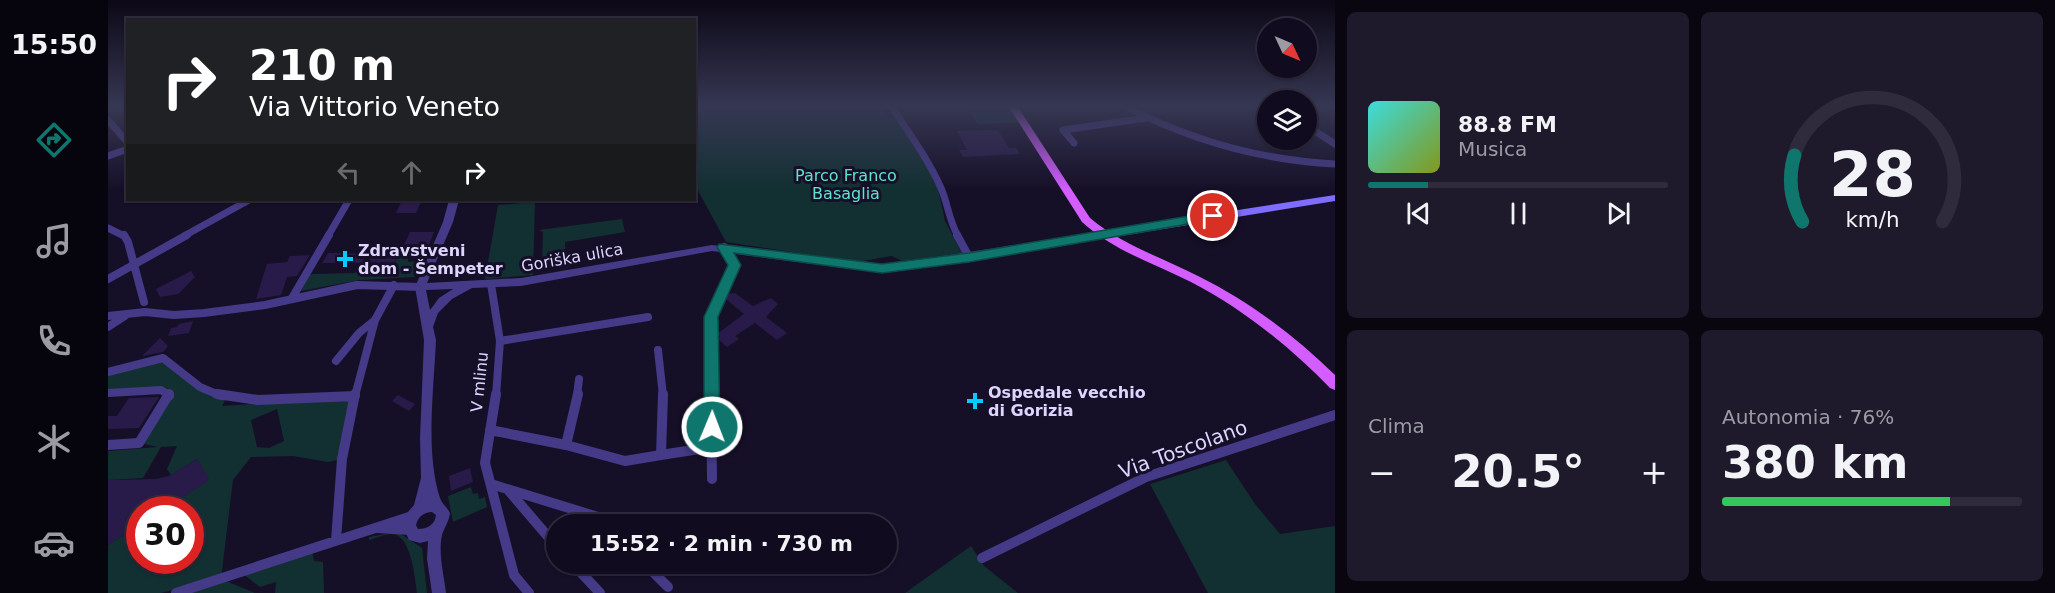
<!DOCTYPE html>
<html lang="it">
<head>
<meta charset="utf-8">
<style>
	:root { --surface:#100b1e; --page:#1e192b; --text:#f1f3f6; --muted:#9c9ba4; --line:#302b3c; --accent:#0f766e }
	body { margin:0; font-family:"DejaVu Sans",sans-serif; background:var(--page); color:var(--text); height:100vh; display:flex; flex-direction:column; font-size:22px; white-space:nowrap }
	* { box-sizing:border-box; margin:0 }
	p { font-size:20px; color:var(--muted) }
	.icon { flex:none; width:33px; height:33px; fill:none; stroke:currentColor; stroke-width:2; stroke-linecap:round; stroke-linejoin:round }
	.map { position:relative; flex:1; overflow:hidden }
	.drawer { display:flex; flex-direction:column; gap:12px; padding:12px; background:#090610; width:720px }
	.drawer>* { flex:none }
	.hud { position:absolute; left:18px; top:18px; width:570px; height:183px; border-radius:0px; box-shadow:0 2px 4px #0004,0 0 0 2px var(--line); background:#202124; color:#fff; overflow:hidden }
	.needle { width:39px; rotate:134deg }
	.buttons { position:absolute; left:1149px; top:18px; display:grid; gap:12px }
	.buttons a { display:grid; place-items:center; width:60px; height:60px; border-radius:50%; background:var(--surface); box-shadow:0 2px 4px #0004,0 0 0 2px var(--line); font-size:30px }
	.speed { position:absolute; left:18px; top:496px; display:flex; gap:12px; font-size:30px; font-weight:700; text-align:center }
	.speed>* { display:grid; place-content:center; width:78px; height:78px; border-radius:50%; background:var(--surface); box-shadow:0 2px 4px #0004,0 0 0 2px var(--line); line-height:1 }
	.speed .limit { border:9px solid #d22; background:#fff; color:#111 }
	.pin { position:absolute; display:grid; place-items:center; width:51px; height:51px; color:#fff; margin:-26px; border:3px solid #fff; border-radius:50%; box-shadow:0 2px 6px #0007 }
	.me { position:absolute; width:66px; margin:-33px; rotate:1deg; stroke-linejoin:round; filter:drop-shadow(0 0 4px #0008) }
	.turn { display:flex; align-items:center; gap:21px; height:126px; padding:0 24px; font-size:27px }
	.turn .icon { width:78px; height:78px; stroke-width:2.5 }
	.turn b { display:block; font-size:42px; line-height:51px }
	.lanes { display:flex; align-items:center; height:57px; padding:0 24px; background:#0003; justify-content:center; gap:30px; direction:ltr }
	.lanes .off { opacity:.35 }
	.big { font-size:45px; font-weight:700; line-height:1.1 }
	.drawer .card { flex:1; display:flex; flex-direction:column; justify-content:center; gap:9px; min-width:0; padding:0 21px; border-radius:9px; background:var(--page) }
	.drawer .dial { align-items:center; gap:0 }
	.dial svg { height:156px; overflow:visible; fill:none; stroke:var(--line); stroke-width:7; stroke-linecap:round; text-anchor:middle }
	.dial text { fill:var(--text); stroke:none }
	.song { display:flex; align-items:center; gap:18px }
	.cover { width:72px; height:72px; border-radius:9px; background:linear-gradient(135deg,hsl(180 70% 55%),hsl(70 70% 35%)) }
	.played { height:6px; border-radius:3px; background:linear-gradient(90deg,var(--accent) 20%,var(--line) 20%) }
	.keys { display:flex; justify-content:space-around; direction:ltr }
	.heat { display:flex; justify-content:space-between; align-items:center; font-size:33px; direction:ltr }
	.charge { height:9px; border-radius:4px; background:linear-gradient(90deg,#34c759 76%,var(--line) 0) }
	.drawer .tiles { flex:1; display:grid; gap:12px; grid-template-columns:repeat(2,1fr) }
	.trip { position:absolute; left:438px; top:514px; width:351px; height:60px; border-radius:30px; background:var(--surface); box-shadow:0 2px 4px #0004,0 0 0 2px var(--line); font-weight:700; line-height:60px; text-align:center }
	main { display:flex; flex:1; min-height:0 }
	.tabs { display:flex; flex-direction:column; width:108px; justify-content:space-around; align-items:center; background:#06040c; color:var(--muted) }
	.tabs .icon { width:42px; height:42px }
	.tabs .current { color:var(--accent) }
	.tabs b { font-size:27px; color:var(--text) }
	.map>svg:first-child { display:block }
	.green { fill:#123032; fill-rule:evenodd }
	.building { fill:#291b49 }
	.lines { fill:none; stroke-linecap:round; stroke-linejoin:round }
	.minor-far2 { stroke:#443a87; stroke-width:7 }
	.minor-far1 { stroke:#443a87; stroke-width:8 }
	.minor { stroke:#443a87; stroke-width:10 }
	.tertiary { fill:#443a87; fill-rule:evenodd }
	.secondary { fill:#7f6dff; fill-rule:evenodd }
	.primary { fill:#d35dff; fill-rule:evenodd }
	.route { fill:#0f766e; stroke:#0a4d48; stroke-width:1.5 }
	.poi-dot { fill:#02ccff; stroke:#160f28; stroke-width:2 }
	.labels { text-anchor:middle; stroke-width:6; stroke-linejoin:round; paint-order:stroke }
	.park-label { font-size:16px; fill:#5fe2ce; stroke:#160f28 }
	.poi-label { font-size:16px; font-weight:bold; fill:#dfd6ff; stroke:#160f28; text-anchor:start }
	.street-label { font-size:16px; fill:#dfd6ff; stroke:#160f28 }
	.near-street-label { font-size:20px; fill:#dfd6ff; stroke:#160f28 }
</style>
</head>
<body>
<main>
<nav class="tabs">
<b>15:50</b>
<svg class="icon current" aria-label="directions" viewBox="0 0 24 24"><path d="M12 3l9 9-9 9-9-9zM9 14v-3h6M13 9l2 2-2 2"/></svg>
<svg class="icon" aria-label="music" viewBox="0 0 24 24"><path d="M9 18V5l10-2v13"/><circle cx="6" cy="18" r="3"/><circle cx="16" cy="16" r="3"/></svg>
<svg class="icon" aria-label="phone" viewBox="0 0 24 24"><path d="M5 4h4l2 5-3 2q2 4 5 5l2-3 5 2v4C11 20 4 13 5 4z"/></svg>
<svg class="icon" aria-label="climate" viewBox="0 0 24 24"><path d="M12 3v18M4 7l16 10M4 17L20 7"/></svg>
<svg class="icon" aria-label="car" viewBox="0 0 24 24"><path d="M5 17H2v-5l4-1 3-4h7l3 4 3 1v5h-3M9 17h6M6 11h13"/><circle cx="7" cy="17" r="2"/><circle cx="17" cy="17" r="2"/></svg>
</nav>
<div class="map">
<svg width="1227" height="593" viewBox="0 0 1227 593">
	<rect width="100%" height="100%" fill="#160f28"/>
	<path class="green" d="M586 107H774L780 118 789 117 829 183 837 221 854 253 794 261 784 256 749 262 618 242 587 185Z
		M858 107H901L912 123 870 124Z
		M427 202 425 275 377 279 390 205Z
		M514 219 517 232 457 242 458 259 434 264 435 232 431 230Z
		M300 257V262L315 261 306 277 252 280 193 291 201 275 205 274 247 273 250 266 286 264 289 258Z
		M55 358 78 379 118 398 114 406 246 397 234 459 220 462 185 456 143 457 125 480 113 579 147 593H68L104 580 53 593H0V545L22 531 24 534 31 529 32 561H82V510H54L101 480 89 459 63 475 59 469 69 446 53 447 35 478 0 480V451L50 447 31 443 62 395 53 390 0 393V372ZM169 409 176 441 161 448 149 447 143 420Z
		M1118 460 1147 504 1172 534 1227 526V593H1100L1042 484Z
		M363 487 365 494 370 493 371 499 377 497 379 507 345 522 340 496Z
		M283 533 293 534 314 548 319 593H309C307 578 303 534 284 534 277 534 268 538 261 540V537Z
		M863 546 876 566 910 593H797Z
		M204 552 206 561 215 562 216 593H167L168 582 152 587 135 574Z"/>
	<path class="building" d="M890 130 901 148H908L912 154 855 157 851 150H859L849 131Z
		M294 200H314L308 213H288Z
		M302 232H326L321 245H296Z
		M294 244 286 263H214L220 253 269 254 274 245Z
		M202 255 189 276 179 277 173 295 148 299 159 264 179 262 182 256Z
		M83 271 87 277 70 294 52 297 48 289Z
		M627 293 645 306 663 298 670 304 658 317 679 333 669 340 647 323 627 336 631 339 619 347 610 339 612 337 609 334 636 314 618 299 620 294Z
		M85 321 81 333 60 336 63 328 69 327 71 324Z
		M52 338 60 346 55 352 34 356Z
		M290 395 303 402 307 404 301 411 284 401Z
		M51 397 31 428 0 429V416H9L21 398Z
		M89 459 102 480 54 510H32V529L23 534 22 531 0 545V480L48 479 61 476Z
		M362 468 365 482 343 491 341 476Z"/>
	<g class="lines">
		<path class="minor-far2" d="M784 107C801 133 820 159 833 188 840 204 841 221 850 236
			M1019 107C1084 141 1153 160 1227 164
			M0 120 20 143
			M1198 125 1227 144
			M966 143 955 130 1038 118
			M0 156 20 149
			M0 228 16 236
			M76 236 141 200
			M220 236 241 200"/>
		<path class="minor-far1" d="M16 235 20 242 36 302
			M849 235 861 257
			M0 279 79 235
			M383 284 392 341 388 396
			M184 298 221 235
			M0 316 37 312 66 315 96 313 157 305 249 285 312 287
			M0 327 17 316
			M392 341 540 317
			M550 350 555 396
			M228 361 251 333 267 320
			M0 372 55 358 92 387 113 396
			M0 393 53 390 62 396
			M247 396 267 320 286 285
			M469 396 471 379
			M603 396V317L626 265 616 247"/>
		<path class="minor" d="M109 394 150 400 247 396
			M388 394 377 463 406 575 421 593
			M603 394 604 479
			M382 430 458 445 517 461 553 455 555 394
			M0 445 31 443 61 394
			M458 445 470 394
			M553 455 604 447
			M383 484 490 517 571 523
			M401 491 448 546
			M270 528 302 530
			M228 540 234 459 247 394
			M874 558 1038 477 1227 415
			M465 564 492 593
			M537 564 560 587
			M68 593 304 516"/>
		<path class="tertiary" d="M341 200H351L345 222 319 283 413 278 604 245 774 265 994 232 999 235 994 238 774 273 604 251 413 286 364 288 344 299 330 313 325 327 328 340C326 388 317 452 332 498 334 504 339 507 342 513 341 522 336 528 334 535 330 554 336 575 338 593H324L319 559 320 541 312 543 301 540 294 525 300 512 306 505 313 478 312 438 316 340 307 287 335 222ZM345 289 331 298 322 310 318 290ZM324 512 328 515C327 525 319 529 310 529L308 525C310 517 316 512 324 512Z"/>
		<path class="secondary" d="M1227 195V201L994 239 989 235 994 231Z"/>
		<path class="primary" d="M901 107H910L982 218C1014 245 1053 257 1090 276 1141 301 1187 336 1227 375V390L1222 388C1181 346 1135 309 1083 282 1045 263 1006 251 974 222Z"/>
	</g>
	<linearGradient id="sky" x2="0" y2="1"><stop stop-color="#0c0816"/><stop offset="0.56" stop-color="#363753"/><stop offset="1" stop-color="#363753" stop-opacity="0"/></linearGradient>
	<rect width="1227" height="190" fill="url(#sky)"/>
	<path class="route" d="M1105 212 1109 213V219L861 262 774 273 626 253 633 265 610 317 612 427 610 432H598L596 427V317L620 265 609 247 611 244 774 264 861 253Z"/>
	<g class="poi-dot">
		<path d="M234 250h6v6h6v6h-6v6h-6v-6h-6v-6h6z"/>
		<path d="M864 392h6v6h6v6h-6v6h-6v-6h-6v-6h6z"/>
	</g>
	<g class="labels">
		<g class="park-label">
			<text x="738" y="181">Parco Franco<tspan x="738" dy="18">Basaglia</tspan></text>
		</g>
		<g class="poi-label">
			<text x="250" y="256">Zdravstveni<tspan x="250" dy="18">dom - Šempeter</tspan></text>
			<text x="880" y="398">Ospedale vecchio<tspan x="880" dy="18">di Gorizia</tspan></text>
		</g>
		<g class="street-label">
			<text transform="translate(464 257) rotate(-10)" y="6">Goriška ulica</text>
			<text transform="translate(371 382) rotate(-84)" y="6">V mlinu</text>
		</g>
		<g class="near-street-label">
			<text transform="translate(1075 449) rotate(-20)" y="7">Via Toscolano</text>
		</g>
	</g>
</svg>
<div class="buttons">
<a><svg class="needle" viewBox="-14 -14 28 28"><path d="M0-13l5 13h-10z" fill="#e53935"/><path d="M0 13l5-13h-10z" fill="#9c9ba4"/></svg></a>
<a><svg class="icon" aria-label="layers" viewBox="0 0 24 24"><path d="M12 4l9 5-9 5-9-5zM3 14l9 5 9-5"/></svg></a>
</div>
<div class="speed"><div class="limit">30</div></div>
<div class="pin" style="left:1105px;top:216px;background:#d93025"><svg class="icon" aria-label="arrive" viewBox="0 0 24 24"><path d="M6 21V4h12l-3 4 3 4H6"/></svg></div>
<svg class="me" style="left:604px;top:427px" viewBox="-20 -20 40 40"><circle r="17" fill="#0f766e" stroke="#fff" stroke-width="3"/><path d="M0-11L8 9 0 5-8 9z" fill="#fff"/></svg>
<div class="trip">15:52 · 2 min · 730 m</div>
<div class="hud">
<div class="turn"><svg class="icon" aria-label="right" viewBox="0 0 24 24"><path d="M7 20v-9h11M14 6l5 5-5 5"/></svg><div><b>210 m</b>Via Vittorio Veneto</div></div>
<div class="lanes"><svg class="icon off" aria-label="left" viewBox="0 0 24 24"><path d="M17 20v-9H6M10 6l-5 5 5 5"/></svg><svg class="icon off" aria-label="ahead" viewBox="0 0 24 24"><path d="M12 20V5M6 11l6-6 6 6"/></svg><svg class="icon" aria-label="right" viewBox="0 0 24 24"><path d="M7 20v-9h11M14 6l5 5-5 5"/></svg></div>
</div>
</div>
<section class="drawer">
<div class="tiles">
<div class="card">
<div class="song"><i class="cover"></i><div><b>88.8 FM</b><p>Musica</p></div></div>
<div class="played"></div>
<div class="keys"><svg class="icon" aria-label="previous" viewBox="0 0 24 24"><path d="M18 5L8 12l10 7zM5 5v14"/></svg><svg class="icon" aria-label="pause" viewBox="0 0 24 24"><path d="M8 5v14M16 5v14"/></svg><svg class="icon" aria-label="next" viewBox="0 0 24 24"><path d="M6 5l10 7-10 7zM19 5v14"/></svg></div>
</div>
<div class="card dial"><svg viewBox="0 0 100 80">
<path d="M14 69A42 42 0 1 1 86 69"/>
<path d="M14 69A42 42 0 0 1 10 35" stroke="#0f766e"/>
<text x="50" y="56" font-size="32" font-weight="700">28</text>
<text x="50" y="72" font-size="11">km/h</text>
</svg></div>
<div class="card"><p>Clima</p>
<div class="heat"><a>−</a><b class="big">20.5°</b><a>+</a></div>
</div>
<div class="card"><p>Autonomia · 76%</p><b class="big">380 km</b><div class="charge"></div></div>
</div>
</section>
</main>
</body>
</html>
